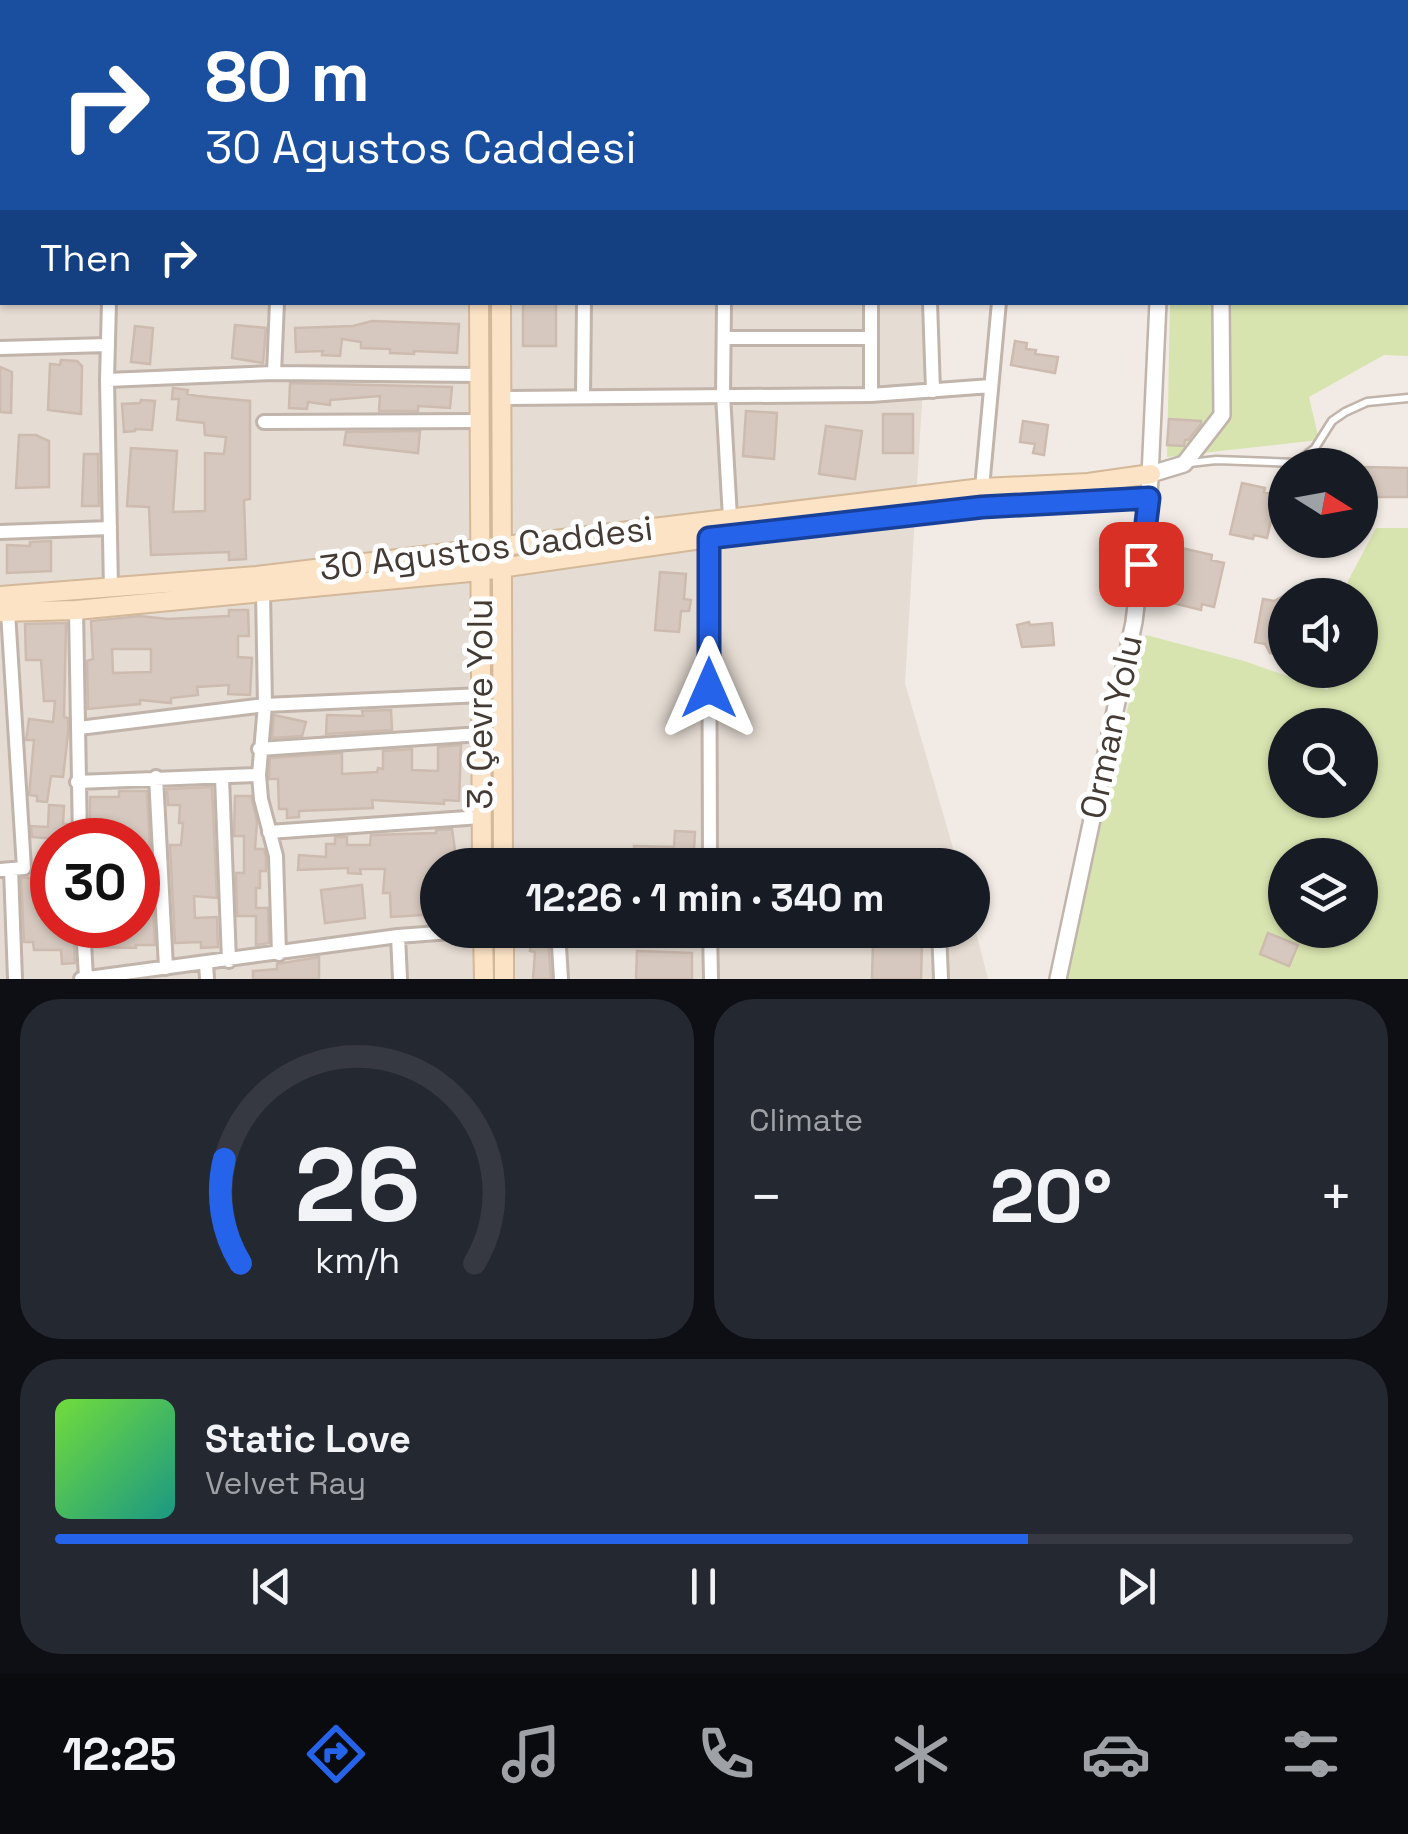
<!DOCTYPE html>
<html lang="en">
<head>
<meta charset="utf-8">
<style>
	:root { --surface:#171b24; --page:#242831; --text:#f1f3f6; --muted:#9ea1a6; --line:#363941; --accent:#2563eb }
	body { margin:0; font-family:"Space Grotesk",sans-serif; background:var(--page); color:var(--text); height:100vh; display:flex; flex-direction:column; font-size:38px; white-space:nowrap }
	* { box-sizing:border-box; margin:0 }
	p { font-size:32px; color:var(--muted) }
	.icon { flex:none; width:55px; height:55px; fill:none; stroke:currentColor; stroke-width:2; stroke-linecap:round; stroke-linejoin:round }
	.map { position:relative; height:979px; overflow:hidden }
	.drawer { display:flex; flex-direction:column; gap:20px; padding:20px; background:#0d0f14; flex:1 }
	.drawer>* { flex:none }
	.top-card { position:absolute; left:0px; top:0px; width:1410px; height:305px; box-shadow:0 2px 8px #0004; background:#1a4fa0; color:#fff; overflow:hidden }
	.needle { width:65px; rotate:101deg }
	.buttons { position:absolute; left:1268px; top:448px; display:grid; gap:20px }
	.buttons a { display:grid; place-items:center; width:110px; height:110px; border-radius:50%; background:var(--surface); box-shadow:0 2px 8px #0004; font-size:50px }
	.speed { position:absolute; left:30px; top:818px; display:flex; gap:20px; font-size:50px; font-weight:700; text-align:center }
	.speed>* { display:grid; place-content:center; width:130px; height:130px; border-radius:50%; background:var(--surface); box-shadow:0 2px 8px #0004; line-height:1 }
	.speed .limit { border:15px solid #d22; background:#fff; color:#111 }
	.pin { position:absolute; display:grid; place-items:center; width:85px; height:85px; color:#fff; margin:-42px; border-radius:20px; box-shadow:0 5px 15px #0006 }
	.me { position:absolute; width:110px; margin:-55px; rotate:0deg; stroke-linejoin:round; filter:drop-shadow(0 0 8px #0008) }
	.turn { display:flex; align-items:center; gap:35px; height:210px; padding:0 40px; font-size:45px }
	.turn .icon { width:130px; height:130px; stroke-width:2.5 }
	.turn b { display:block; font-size:70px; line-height:85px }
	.then { display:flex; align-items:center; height:95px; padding:0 40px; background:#0003; gap:20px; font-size:38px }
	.big { font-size:75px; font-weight:600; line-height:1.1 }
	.drawer .tile { flex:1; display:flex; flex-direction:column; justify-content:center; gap:15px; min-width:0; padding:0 35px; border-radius:40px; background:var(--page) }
	.drawer .dial { align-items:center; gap:0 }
	.dial svg { height:260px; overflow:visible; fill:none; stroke:var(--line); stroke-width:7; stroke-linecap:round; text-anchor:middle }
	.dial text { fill:var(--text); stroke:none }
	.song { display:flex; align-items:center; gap:30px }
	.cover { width:120px; height:120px; border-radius:15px; background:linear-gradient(135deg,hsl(100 70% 55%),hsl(170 70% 35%)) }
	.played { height:10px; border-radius:5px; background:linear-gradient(90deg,var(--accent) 75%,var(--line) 75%) }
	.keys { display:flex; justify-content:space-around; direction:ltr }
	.heat { display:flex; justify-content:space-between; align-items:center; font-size:55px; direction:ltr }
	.drawer .tiles { flex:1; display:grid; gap:20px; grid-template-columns:1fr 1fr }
	.tile:last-child { grid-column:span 2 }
	.trip { position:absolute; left:420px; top:848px; width:570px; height:100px; border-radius:50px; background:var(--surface); box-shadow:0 2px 8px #0004; font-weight:600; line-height:100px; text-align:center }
	.tab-bar { display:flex; height:160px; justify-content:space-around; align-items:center; background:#090b0e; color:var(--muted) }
	.tab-bar .icon { width:70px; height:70px }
	.tab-bar .selected { color:var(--accent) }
	.tab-bar b { font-size:45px; color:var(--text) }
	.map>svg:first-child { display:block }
	.residential { fill:#e5dcd3; fill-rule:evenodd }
	.green { fill:#d7e4af; fill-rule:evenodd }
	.building { fill:#d6c8be; stroke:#cdbbaf; stroke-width:2.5; fill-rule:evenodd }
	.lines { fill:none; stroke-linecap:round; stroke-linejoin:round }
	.service-casing { stroke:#c0b4ab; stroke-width:11 }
	.minor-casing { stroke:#c0b4ab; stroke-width:18 }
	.tertiary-casing { stroke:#c0b4ab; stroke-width:20 }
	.secondary-casing { stroke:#d3b899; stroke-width:22 }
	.service { stroke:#fff; stroke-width:6 }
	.minor { stroke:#fff; stroke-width:12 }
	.tertiary { stroke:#fff; stroke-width:15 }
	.secondary { stroke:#fce3c5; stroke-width:18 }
	.route-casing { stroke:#184099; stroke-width:25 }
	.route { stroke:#2563eb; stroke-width:18 }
	.labels { text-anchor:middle; stroke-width:10; stroke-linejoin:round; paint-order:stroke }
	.street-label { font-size:35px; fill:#443b35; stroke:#fff }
</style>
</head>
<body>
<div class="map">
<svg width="1408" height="979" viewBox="0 0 1408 979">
	<rect width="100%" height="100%" fill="#f2ebe5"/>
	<path class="residential" d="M0 0H957L2 2V302L928 303 905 683 958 865H438V930H972L973 920 988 979H0ZM52 840H138V925H52Z"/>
	<path class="green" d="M1183 0H1408V356L1384 355 1309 397 1319 440 1167 457 1170 303 1408 302V2H1182Z
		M1376 528H1408V979H1065L1108 786 1146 635 1244 661 1328 690 1332 670H1360V595H1345L1348 581ZM1285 725H1360V800H1285ZM1285 855H1360V930H1285Z"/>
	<path class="building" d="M523 302H556V346H523Z
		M372 321 459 324 457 353 414 351V354L390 353V349L361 348V342L342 339 340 356 322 355 323 351 296 352 295 328 353 326Z
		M235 325 266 328 263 363 232 358Z
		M135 326 153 328 150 364 131 362Z
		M1015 341 1027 343 1026 349 1036 350 1035 354 1058 357 1055 373 1011 365Z
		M61 360 77 361 82 366 81 414 48 410 50 364 60 365Z
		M0 367 12 372 11 413 0 412Z
		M290 383 452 387 450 408 418 406V411H379L380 396 330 400V405L308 402 307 409 289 408Z
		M173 388 188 390 187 394 197 396 250 401V499L244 500 246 559 229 560V552L151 555 149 507 127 506 131 448 177 451 173 512 205 511V453L224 454 226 437 205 435 204 423 177 420 179 399H172Z
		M141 400 155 401 152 430 135 429V431L124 432 122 404 140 403Z
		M746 411 777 413 774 459 743 456Z
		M883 414H913V453H883Z
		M1169 419 1201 421V424L1188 440H1185L1184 446 1167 445Z
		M1023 421 1048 425 1044 455 1033 453 1035 444 1020 442Z
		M826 426 862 431 855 479 819 474Z
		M420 431 418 453 344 445 346 432Z
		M19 435H36L49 441V487L16 488Z
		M84 454H98L99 506H82Z
		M1365 467 1408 468V497H1365Z
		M1242 483 1265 488 1264 492 1277 495 1267 538 1254 535 1253 539 1230 534Z
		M51 541V571L7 573V545L30 546V542Z
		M1177 547 1212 555 1211 560 1224 563 1214 607 1202 604 1201 610 1165 601 1167 593 1159 592 1169 551 1176 552Z
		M660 572 686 574 684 599 691 600 689 611H681L679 632 655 630Z
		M1285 595V657L1270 653 1265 644 1255 642 1263 599 1274 601Z
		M229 610H248L249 636H238V657L252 658 250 695 228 694 229 685 197 687 198 695 171 698V703L140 700V704L88 709 87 661 93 659 91 621 139 616 168 619 229 616ZM112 649H151V672L113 673Z
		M1029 622 1030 625 1052 623 1054 645 1022 647 1017 625Z
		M66 623 64 717 68 718V734L63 777 51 776 47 802 37 801V796L29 795 34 740H26L29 719 53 722 55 701H44L41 660H26L25 624Z
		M391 710 392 730 326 734 327 715 363 716 362 711Z
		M274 715 306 722 302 736 272 738Z
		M461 745 459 801 444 800V804L372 800 373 808 299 811V817L287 818V809H279L278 779H269L270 758 342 753V774L377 772 378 768 383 769V751L412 749V770L438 771V747Z
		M212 787 217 898 194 896 195 918 217 917 218 947 201 948V942L175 943 170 845H181L183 823H179L180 805H168L167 789Z
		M119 791H147L155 945H136V948L94 947 93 925H138L140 913 138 840H90V797H119Z
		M235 796H251L257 821 255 849H264L266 857V871H260V888H256V908H268L269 943 256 945V916H237L236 873H244V836H234Z
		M49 805 64 806 63 824H70V840L32 837 31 826 48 827Z
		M452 829 457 865H438V914L391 917 390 893H383L385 869H360L361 874 348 873V868L298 870 299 855 326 857V844H335V837H347V845H370L371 835 436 833V830Z
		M675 831 695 832 693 865H634V846L674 847Z
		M52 877V925H73L75 963 62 964 61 950H34L33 942H24L21 878Z
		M362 885 365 918 325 923 321 890Z
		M571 930H625L626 943 602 945 601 938 573 942Z
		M1268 933 1298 945 1289 966 1260 954Z
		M532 936 548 938 551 979H533L535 952 530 951Z
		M873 943 922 944 921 979H872Z
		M637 951 692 953V979H636Z
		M319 957V979H253V971L277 969V964Z"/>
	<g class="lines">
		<g class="service-casing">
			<path id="service" d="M1190 463 1216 460 1296 463 1315 448 1332 421 1345 412 1367 402 1408 398"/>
		</g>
		<g class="minor-casing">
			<path id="minor" d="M40 0V2
				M116 0V2
				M852 0V2
				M289 2V0
				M731 2V0
				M938 2V0
				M0 150 2 149
				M0 256H2
				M109 302 107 380 111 589
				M724 302 723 395 730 518
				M930 302 933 391
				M724 338H871
				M0 348 108 345
				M274 373 277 302
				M107 380 274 373 479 375
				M871 395V302
				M583 397 584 302
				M501 398 871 395 991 386
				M264 422 479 421
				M982 488 999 302
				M0 532 110 528
				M709 538 710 865
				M263 592 265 705 259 775 261 799 276 856 279 954
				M76 610 80 840
				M79 728 265 705 482 695
				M259 749 481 734
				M156 777 166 968
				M222 777 229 961
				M77 782 259 775
				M269 832 481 817
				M11 869 15 979
				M0 870 24 868 8 612
				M83 925 86 978
				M558 930 561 979
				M710 930 711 979
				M939 930 941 979
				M398 936 400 979
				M206 963 207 979
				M81 979 398 936 478 930"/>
		</g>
		<g class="tertiary-casing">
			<path id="tertiary" d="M1167 2V0
				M1282 2 1283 0
				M1151 474 1184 464 1222 415 1221 302
				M1058 979 1134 622 1149 498 1158 302"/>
		</g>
		<g class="secondary-casing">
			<path id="secondary" d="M478 0V2
				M500 0V2
				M479 302 482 865
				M501 302 503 865
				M0 596 257 576 982 488 1088 483 1151 474
				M0 612 76 610 480 571 729 535 981 507 1149 498
				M483 930 484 979
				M504 979V930"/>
		</g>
		<use href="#service" class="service"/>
		<use href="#minor" class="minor"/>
		<use href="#tertiary" class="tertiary"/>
		<use href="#secondary" class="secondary"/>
	</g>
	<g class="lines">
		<g class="route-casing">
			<path id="route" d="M709 688V538L982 507 1149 498 1141 564"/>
		</g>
		<use href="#route" class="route"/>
	</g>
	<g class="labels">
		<g class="street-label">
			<text transform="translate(486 548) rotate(-7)" y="12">30 Agustos Caddesi</text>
			<text transform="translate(480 704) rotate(-90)" y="12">3. Çevre Yolu</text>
			<text transform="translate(1111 727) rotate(-78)" y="12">Orman Yolu</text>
		</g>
	</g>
</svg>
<div class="buttons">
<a><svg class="needle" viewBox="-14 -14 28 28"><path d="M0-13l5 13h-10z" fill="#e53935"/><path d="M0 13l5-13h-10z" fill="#9ea1a6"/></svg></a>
<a><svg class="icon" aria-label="sound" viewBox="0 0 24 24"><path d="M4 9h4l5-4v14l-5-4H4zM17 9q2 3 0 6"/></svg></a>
<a><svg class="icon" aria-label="search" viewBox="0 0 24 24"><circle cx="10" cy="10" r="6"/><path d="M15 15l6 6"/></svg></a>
<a><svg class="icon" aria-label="layers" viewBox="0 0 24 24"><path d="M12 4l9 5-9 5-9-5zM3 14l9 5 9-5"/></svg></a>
</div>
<div class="speed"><div class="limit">30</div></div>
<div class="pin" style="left:1141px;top:564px;background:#d93025"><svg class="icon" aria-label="arrive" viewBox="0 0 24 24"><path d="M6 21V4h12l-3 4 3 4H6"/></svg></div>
<svg class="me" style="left:709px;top:688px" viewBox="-20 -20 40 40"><path d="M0-17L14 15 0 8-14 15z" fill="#2563eb" stroke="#fff" stroke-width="4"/></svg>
<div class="trip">12:26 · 1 min · 340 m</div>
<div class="top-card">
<div class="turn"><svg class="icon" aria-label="right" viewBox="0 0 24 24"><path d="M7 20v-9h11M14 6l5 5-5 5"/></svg><div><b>80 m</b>30 Agustos Caddesi</div></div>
<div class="then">Then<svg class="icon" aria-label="right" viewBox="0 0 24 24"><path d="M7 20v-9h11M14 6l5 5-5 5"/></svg></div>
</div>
</div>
<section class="drawer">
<div class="tiles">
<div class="tile dial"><svg viewBox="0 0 100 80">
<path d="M14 69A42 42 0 1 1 86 69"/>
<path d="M14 69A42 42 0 0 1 9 37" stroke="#2563eb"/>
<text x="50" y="56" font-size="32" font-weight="700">26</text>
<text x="50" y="72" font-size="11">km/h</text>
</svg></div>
<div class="tile"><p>Climate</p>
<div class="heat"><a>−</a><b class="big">20°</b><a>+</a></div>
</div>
<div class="tile">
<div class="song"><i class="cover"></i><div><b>Static Love</b><p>Velvet Ray</p></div></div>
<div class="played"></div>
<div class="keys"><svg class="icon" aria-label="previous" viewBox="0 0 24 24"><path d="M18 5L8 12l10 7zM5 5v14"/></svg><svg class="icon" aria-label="pause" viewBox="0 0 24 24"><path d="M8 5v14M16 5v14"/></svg><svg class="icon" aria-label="next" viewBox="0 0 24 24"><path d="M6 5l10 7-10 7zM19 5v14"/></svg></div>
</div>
</div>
</section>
<nav class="tab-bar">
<b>12:25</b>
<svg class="icon selected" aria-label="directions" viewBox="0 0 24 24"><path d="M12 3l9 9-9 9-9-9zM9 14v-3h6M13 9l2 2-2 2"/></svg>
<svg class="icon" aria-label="music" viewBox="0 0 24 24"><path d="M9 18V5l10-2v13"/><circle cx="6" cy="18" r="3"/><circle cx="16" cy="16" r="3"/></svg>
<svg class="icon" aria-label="phone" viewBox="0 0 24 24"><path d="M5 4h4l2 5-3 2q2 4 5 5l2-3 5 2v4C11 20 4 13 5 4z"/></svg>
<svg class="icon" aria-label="climate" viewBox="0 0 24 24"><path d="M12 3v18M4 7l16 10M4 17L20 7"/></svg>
<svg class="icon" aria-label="car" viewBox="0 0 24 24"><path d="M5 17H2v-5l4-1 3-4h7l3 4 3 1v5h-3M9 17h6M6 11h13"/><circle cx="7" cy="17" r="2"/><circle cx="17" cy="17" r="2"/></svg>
<svg class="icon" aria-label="filters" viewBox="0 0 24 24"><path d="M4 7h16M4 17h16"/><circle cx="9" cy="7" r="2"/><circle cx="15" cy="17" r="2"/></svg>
</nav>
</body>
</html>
